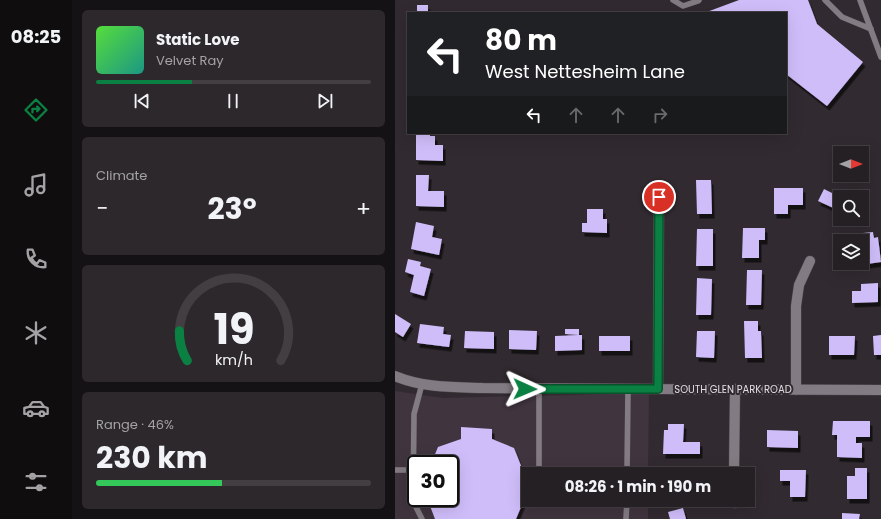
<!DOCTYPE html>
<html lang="en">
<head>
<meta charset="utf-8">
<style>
	:root { --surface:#252024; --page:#2d282c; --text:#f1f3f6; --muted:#a3a3a6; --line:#423e41; --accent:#0b8043 }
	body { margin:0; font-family:Poppins,sans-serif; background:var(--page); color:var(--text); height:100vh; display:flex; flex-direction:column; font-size:15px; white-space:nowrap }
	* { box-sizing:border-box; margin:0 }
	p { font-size:13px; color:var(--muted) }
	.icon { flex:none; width:22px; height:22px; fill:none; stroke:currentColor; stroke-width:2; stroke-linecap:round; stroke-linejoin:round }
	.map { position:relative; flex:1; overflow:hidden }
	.sheet { display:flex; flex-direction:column; gap:10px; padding:10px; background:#141214; width:323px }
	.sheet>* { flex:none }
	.top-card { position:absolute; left:12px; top:12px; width:380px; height:122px; border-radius:0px; box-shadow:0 4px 16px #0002,0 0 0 1px var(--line); background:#202124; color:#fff; overflow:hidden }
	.needle { width:26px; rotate:90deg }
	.buttons { position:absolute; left:438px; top:146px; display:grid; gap:8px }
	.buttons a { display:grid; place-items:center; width:36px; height:36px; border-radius:0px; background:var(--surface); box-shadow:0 4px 16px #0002,0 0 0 1px var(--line); font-size:20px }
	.speed { position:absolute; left:12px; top:455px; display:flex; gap:8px; font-size:20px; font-weight:700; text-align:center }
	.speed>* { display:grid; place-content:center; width:52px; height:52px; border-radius:50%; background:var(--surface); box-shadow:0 4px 16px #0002,0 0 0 1px var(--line); line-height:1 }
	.speed .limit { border:2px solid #111; border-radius:6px; background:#fff; color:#111 }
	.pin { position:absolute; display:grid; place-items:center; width:34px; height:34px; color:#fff; margin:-17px; border:2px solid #fff; border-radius:50%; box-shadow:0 1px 4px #0007 }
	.me { position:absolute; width:44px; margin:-22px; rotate:91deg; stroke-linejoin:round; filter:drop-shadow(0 0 3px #0008) }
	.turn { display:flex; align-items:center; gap:14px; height:84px; padding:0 12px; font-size:18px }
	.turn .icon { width:52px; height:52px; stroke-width:2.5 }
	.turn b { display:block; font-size:28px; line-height:34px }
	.lanes { display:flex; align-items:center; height:38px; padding:0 12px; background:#0003; justify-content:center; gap:20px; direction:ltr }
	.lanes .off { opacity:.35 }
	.big { font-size:30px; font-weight:700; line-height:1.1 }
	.sheet .card { flex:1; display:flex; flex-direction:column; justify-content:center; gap:6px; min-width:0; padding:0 14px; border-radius:6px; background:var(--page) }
	.sheet .dial { align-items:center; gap:0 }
	.dial svg { height:104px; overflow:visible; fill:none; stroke:var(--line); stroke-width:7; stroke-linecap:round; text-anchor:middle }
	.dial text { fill:var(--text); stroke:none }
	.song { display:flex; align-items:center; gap:12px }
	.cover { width:48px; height:48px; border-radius:6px; background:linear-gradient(135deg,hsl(110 70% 55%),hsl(170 70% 35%)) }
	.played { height:4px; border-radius:2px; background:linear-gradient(90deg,var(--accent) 35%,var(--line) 35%) }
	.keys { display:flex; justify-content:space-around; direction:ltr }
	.heat { display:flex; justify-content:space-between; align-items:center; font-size:22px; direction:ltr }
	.charge { height:6px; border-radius:3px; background:linear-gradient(90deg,#34c759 46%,var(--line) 0) }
	.trip { position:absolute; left:126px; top:467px; width:234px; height:40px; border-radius:0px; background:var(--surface); box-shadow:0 4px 16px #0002,0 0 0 1px var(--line); font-weight:700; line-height:40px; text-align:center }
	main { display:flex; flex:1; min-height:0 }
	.menu { display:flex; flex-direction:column; width:72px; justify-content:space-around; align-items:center; background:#0f0d0e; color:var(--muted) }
	.menu .icon { width:28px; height:28px }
	.menu .on { color:var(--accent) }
	.menu b { font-size:18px; color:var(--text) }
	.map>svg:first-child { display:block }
	.built { fill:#40343f; fill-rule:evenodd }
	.building { fill:#cfbdf9; filter:url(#shadow) }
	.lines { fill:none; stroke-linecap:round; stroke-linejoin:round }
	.lane-casing { stroke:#4d484c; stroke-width:6 }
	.street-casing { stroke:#4d484c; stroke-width:11 }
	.lane { stroke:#837b83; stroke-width:5.5 }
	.street { stroke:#837b83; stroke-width:10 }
	.route-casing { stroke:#07532c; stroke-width:10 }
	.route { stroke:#0b8043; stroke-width:7 }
	.labels { text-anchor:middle; stroke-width:4; stroke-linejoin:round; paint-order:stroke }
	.street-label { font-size:10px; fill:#e1dde1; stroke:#312a30 }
</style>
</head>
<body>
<main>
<nav class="menu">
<b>08:25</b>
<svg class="icon on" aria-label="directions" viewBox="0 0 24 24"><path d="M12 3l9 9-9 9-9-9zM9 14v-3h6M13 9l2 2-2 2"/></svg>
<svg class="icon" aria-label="music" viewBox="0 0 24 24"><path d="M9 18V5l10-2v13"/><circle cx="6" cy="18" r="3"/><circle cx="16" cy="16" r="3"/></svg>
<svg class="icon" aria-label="phone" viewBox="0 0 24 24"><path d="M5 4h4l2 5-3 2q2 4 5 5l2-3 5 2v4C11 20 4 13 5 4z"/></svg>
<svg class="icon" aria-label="climate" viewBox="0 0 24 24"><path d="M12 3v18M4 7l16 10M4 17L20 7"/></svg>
<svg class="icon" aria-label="car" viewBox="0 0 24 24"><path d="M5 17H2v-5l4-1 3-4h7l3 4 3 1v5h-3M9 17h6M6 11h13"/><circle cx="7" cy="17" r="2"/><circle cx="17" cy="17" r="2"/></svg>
<svg class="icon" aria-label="filters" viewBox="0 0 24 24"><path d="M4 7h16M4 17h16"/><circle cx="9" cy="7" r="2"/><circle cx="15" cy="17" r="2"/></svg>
</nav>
<section class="sheet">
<div class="card">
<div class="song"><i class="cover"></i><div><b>Static Love</b><p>Velvet Ray</p></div></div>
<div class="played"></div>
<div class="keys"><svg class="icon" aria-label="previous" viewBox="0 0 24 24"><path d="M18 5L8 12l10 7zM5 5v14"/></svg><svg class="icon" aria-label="pause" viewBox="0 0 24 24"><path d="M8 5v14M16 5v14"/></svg><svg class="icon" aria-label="next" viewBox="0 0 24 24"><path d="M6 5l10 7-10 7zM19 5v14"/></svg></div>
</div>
<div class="card"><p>Climate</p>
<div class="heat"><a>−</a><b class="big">23°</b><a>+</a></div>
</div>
<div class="card dial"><svg viewBox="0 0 100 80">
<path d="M14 69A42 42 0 1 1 86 69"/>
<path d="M14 69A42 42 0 0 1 8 46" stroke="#0b8043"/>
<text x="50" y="56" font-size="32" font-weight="700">19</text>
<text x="50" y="72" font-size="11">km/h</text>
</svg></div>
<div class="card"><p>Range · 46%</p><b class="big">230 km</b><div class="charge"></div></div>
</section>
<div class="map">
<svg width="486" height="519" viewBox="0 0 486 519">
	<defs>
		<filter id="shadow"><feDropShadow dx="2.5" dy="4.5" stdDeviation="0" flood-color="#0009"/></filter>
	</defs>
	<rect width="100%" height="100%" fill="#312a30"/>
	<path class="built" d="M0 391 48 398 254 393 253 474H133V500H253V519H0ZM21 464H55V498H21Z"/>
	<path class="building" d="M344 0H413L422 24 468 62 432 106 391 74V13H309Z
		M22 5H33V13H22Z
		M21 133H35V136H40V145H48V161L21 160Z
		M21 175H34L33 191H49V207L21 206Z
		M301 180H316L317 214H302Z
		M379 188H408V205H393V214H379Z
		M429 189 445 197V211L423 201Z
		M192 209H208V219H212V233L187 232V223H192Z
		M21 222 39 226 37 237 47 239 44 255 16 249Z
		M348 228H370V240H364V258H347Z
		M302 229H318V266H301Z
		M478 232 479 238 483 237 486 262 472 264 468 233Z
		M13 259 26 262 25 266 36 269 29 296 15 292 19 275 10 272Z
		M352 270H367L366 305H351Z
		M302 278 317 279 316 315H301Z
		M483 283V302L457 303V291H466V284Z
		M0 314 16 324 8 337 0 332Z
		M349 321H363V331H366L367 358H350Z
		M25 324 49 327 48 334 56 335 54 347 22 343Z
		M170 329H184V335L170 334Z
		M114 330 142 331 141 350 114 349Z
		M70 331 99 332V349L69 348Z
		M302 331H320L319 358 301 357Z
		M184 335H187V350L160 351V336Z
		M486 335V355H479L478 336Z
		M204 336H235V351H204Z
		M434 336H460L459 355H434Z
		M438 421H475V437H461V443H467V458L442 457V435H437Z
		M273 424H289L288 442H305V454H268L269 430H273Z
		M66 427 97 429V439L119 448 132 481 131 495 121 519H40L32 498H55V464H36L43 447 66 439Z
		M372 430 403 431V448L372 447Z
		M273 466H298V474H273Z
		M460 468H472V499H452V476H460Z
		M385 470H411L410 497H395V481H385Z
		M288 508 291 519H275L273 512Z
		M447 513 465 514 464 519H447Z"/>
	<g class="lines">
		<g class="lane-casing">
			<path id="lane" d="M278 0 288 6 303 1 304 0
				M430 0 447 17 476 29
				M465 0 486 57
				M27 384 19 414 18 501 27 519
				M144 389V467L147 473 151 474
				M0 470H18
				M232 474 233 389
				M231 519 232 500"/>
		</g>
		<g class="street-casing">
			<path id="street" d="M0 376C29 388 58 387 88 388L486 390
				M263 389 264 197
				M401 390V306L404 285 415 261
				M339 474 340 389
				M340 500V503"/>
		</g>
		<use href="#lane" class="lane"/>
		<use href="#street" class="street"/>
	</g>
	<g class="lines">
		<g class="route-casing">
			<path id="route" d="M130 389H263L264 197"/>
		</g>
		<use href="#route" class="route"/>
	</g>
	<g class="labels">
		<g class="street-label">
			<text x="338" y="393">SOUTH GLEN PARK ROAD</text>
		</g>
	</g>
</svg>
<div class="buttons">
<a><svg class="needle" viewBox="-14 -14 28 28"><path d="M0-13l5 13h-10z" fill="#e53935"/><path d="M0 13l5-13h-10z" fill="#a3a3a6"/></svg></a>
<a><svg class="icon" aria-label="search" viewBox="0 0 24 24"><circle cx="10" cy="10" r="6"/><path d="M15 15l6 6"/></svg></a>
<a><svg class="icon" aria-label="layers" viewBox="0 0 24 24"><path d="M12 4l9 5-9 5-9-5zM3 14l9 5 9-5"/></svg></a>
</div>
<div class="speed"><div class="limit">30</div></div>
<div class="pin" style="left:264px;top:197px;background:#d93025"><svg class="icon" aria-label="arrive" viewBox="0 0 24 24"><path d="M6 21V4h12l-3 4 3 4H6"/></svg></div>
<svg class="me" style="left:130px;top:389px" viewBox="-20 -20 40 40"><path d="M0-17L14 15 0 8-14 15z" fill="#0b8043" stroke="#fff" stroke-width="4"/></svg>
<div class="trip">08:26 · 1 min · 190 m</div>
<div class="top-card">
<div class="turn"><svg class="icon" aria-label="left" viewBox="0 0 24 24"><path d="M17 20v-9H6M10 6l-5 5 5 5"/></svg><div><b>80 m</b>West Nettesheim Lane</div></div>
<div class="lanes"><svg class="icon" aria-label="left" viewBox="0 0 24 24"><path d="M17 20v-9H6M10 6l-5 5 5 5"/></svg><svg class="icon off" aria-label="ahead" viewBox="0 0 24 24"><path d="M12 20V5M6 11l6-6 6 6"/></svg><svg class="icon off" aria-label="ahead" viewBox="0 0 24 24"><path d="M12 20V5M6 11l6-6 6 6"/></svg><svg class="icon off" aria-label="right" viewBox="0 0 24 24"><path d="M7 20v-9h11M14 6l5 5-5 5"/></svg></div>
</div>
</div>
</main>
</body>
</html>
